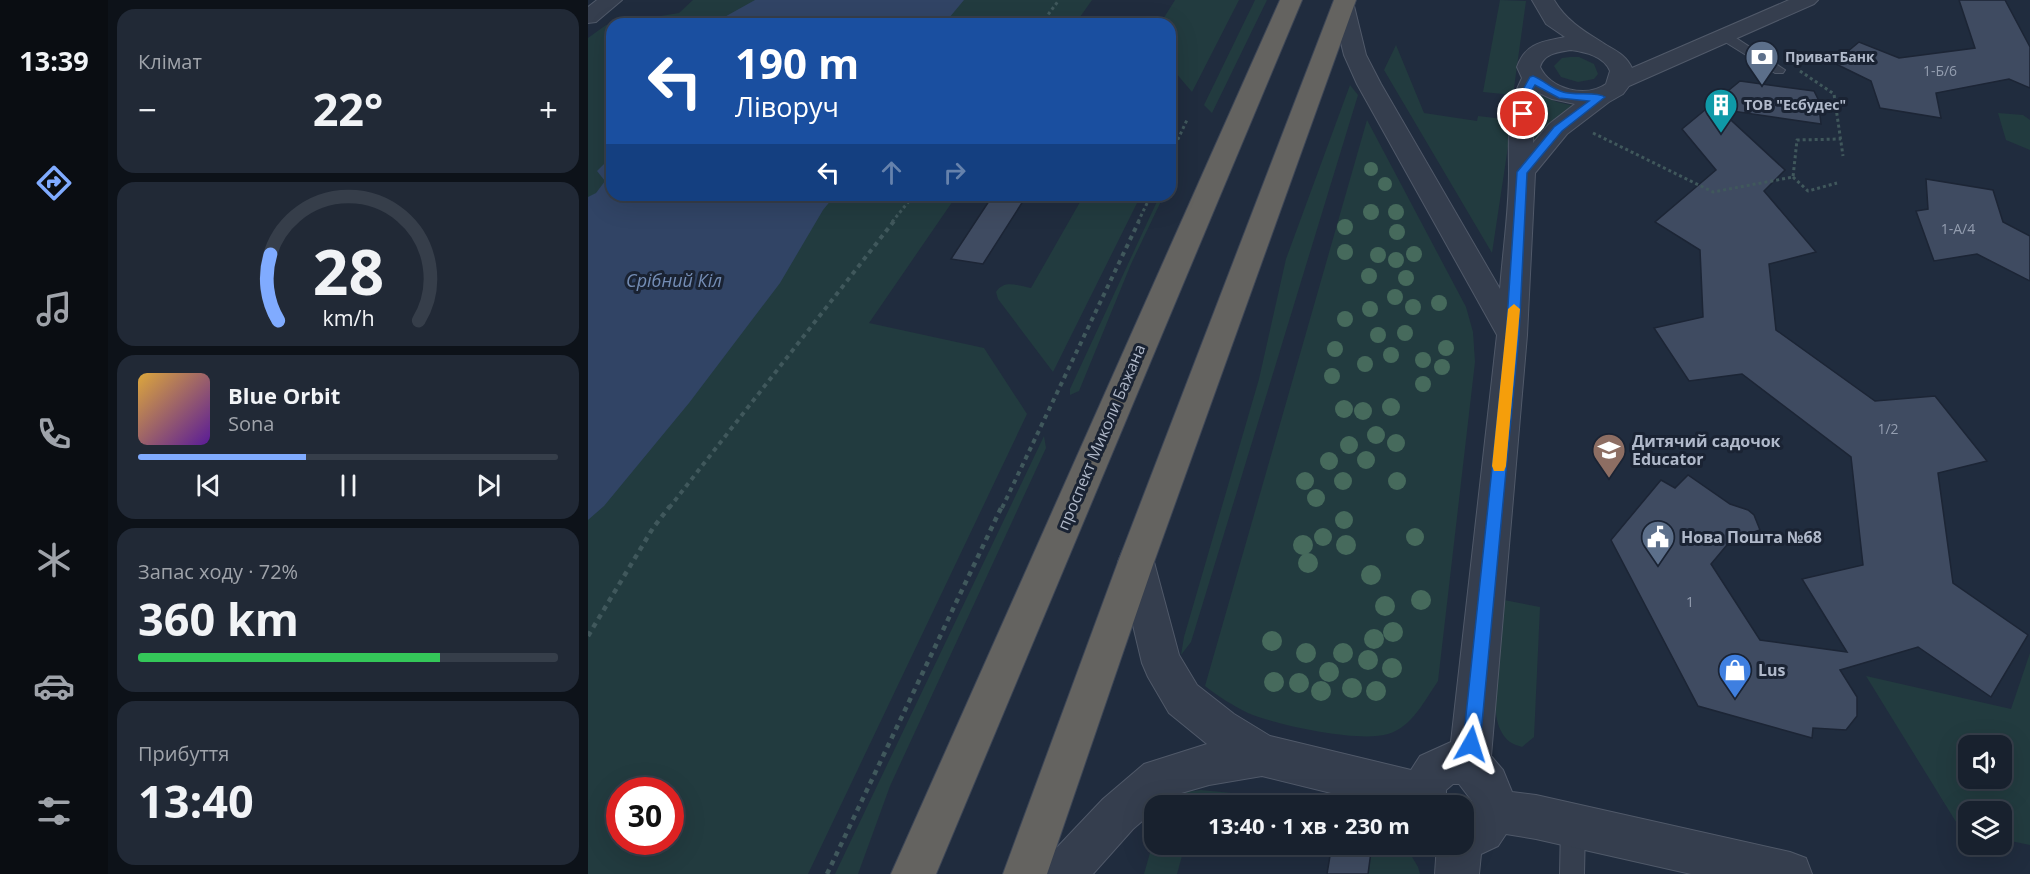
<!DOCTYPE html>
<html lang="uk">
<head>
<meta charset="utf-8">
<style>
	:root { --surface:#18212e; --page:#212936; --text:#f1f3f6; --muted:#9fa3aa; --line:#363e4a; --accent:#80abff }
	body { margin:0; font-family:"Open Sans",sans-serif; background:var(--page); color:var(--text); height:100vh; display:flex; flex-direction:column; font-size:22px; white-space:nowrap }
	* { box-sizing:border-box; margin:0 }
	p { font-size:20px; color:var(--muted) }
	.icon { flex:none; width:33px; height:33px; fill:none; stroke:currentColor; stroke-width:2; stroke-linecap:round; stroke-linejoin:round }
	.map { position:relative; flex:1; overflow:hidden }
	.side { display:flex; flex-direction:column; gap:9px; padding:9px; background:#0d1219; width:480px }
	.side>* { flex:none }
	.guide { position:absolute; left:18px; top:18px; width:570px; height:183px; border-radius:18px; box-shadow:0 6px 24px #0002,0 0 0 2px var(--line); background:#1a4fa0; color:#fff; overflow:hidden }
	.controls { position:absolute; left:1370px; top:735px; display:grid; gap:12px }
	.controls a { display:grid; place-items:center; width:54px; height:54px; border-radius:12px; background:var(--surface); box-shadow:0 6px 24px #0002,0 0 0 2px var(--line); font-size:30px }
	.speed { position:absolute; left:18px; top:777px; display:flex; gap:12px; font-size:30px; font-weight:700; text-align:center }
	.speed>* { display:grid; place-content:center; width:78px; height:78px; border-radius:50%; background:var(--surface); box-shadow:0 6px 24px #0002,0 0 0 2px var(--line); line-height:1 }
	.speed .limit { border:9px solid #d22; background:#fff; color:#111 }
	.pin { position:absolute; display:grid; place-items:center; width:51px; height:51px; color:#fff; margin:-26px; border:3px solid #fff; border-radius:50%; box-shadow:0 2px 6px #0007 }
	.me { position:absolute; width:66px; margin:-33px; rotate:6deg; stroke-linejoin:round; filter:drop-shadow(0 0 4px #0008) }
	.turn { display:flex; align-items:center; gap:21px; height:126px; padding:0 30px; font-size:27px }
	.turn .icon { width:78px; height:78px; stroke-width:2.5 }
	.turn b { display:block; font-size:42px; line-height:51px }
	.lanes { display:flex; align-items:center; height:57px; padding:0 30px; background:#0003; justify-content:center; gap:30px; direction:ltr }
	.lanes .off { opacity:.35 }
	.big { font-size:45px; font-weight:700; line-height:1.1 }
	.side .widget { flex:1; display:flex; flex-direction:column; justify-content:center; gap:9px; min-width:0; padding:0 21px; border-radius:18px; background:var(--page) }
	.side .dial { align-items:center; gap:0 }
	.dial svg { height:156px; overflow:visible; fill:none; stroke:var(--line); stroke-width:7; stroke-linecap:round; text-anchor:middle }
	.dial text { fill:var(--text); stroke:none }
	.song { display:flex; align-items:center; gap:18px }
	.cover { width:72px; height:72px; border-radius:9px; background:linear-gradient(135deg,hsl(40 70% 55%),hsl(270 70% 35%)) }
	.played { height:6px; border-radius:3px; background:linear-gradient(90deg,var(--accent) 40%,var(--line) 40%) }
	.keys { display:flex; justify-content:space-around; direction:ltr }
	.heat { display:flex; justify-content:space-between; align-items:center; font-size:33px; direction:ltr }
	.charge { height:9px; border-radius:4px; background:linear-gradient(90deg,#34c759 72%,var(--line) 0) }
	.trip { position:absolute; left:556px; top:795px; width:330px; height:60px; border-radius:18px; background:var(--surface); box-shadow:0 6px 24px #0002,0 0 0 2px var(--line); font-weight:700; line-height:60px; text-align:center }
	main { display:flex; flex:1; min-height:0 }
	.dock { display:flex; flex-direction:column; width:108px; justify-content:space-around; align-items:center; background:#0a0d12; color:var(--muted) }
	.dock .icon { width:42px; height:42px }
	.dock .current { color:var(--accent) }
	.dock b { font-size:27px; color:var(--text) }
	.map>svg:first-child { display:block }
	.green { fill:#223b3f; fill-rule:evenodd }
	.water { fill:#314465 }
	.building { fill:#3f4b61; stroke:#1c2535; stroke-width:1.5 }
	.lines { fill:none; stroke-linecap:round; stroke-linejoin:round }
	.service-casing { stroke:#505969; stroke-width:2 }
	.minor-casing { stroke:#505969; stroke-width:2 }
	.trunk-casing { stroke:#3d4656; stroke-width:2 }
	.path-far2 { stroke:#40585c; stroke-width:3; stroke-dasharray:3 3; stroke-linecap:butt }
	.path-far1 { stroke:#40585c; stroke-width:4; stroke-dasharray:4.5 4.5; stroke-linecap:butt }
	.path { stroke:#40585c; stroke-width:4.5; stroke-dasharray:5 5; stroke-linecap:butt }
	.service { fill:#353e4e; fill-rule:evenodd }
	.minor { fill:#353e4e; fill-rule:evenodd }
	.trunk { fill:#646360; fill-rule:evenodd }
	.tree { fill:#466a5c }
	.route { fill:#1a73e8; stroke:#114b97; stroke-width:1.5 }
	.slow { fill:#f59e0b }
	.labels { text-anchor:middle; stroke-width:6; stroke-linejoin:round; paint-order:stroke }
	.far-poi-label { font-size:14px; font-weight:bold; fill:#b0b9ca; stroke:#1a2333; text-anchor:start }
	.number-label { font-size:14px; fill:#949eb0 }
	.street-label { font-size:16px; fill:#b0b9ca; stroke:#1a2333 }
	.poi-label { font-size:16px; font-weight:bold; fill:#b0b9ca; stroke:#1a2333; text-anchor:start }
	.water-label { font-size:18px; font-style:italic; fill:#748db5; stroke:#1a2333 }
</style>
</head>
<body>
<main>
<nav class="dock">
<b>13:39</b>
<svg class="icon current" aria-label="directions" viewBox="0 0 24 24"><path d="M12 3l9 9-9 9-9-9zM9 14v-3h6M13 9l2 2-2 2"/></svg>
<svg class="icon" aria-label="music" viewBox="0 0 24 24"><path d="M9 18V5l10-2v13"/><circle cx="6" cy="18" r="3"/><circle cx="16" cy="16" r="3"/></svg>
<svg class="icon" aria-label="phone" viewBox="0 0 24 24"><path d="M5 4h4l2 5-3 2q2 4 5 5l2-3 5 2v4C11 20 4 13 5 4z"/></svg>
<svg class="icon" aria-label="climate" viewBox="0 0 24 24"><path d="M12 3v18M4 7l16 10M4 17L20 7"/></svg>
<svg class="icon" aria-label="car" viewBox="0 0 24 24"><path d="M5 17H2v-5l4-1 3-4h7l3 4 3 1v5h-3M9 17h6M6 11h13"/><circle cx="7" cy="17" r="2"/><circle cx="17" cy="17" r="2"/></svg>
<svg class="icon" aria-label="filters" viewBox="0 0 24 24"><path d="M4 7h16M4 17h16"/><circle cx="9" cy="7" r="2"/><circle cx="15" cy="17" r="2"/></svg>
</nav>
<section class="side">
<div class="widget"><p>Клімат</p>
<div class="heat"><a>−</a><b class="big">22°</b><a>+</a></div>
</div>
<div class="widget dial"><svg viewBox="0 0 100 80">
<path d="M14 69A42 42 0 1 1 86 69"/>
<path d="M14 69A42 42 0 0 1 10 35" stroke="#80abff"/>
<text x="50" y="56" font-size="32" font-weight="700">28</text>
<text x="50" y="72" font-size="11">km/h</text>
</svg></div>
<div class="widget">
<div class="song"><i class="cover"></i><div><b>Blue Orbit</b><p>Sona</p></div></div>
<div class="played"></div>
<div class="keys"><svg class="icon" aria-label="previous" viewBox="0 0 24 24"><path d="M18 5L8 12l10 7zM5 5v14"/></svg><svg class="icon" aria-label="pause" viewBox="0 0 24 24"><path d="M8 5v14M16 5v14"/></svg><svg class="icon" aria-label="next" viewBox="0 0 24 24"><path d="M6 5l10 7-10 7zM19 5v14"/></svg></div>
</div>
<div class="widget"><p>Запас ходу · 72%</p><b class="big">360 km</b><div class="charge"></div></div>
<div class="widget"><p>Прибуття</p><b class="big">13:40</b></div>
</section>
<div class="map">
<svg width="1442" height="874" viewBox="0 0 1442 874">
	<rect width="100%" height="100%" fill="#202c3e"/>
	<path class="green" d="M105 0H504L487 24H24V195H369L281 323 396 348 439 414 220 874H0V38L18 25 91 13ZM32 790H82V842H32Z
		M587 0H651L604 92 582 66V24H572Z
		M667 0H679L624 113 616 105Z
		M912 0 938 1 925 95 895 92Z
		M808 45 836 113 889 121 890 116 924 120 904 253 796 70Z
		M982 57H991L1006 64 1010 74 1006 79 990 82 973 77 966 66 974 58Z
		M762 85 770 95 603 642 593 655 596 637 671 379 698 259Z
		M947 93 969 102 987 106 966 121 943 144Z
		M1410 113 1435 115 1442 120V150L1418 140Z
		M779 120 878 307 885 332 887 362 850 681C837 700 824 727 800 734 771 743 688 725 660 713 644 705 631 697 617 686Z
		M496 195H553L465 372 410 299 408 292C416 279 431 286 443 288Z
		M572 195H576L543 264 491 391 482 395V389Z
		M456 436 458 448 302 786 270 874H247Z
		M916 600 952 607 946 737 934 747C924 744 918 741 913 731 899 705 913 631 916 600Z
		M1442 653V845L1413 839V812H1380V832L1373 830 1278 676 1423 709ZM1380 746H1413V778H1380Z
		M613 790 664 795 696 805H575L598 792Z
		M567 835V844L597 845 589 874H556Z
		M782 844 817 845 830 867 832 874H779Z"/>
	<path class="water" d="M167 0H376L356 24H124Z
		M24 143V195H253L244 199 235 210 192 283 101 403 16 506 0 520V197L8 193 17 181 9 171 20 160 16 155Z"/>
	<path class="building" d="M1371 0H1417L1442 47V88L1421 79 1348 93 1353 118 1292 108 1283 81 1246 63 1271 42 1311 58 1387 48Z
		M1152 81 1226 91 1230 99 1233 124 1131 109 1197 170 1176 191 1228 252 1181 264 1188 330 1287 401 1347 396 1399 461 1350 473 1365 583 1440 635 1403 697 1330 647 1252 670 1269 697V716L1258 730 1225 728 1224 738 1110 706 1023 540 1073 480 1087 488 1100 475 1142 504 1160 510 1166 515 1172 530 1144 539 1123 564 1172 640 1259 652 1214 579 1275 565 1263 457 1154 374 1101 381 1066 328 1115 317 1112 250 1067 222 1128 170 1094 129Z
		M1338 179 1405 190 1415 222 1442 236V281L1389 254 1346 261 1328 211 1340 209Z
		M405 195H439L395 264 363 259Z
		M744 844H784L780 874H739Z"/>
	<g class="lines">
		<g class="service-casing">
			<path id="service" d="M1138 33 1142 34 1197 70 1195 73H1187L1134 40 1132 37Z
				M985 813 993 817 997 825 996 874H972L973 825 977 817Z"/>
		</g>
		<g class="minor-casing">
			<path id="minor" d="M9 0H34L8 22 0 23V7Z
				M757 0 763 1 766 6 778 55 793 84 912 289C915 250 921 211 921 173 921 139 918 109 934 78L929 67C938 42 955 42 977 37L958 24 944 0H966C977 19 994 30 1012 41 1025 50 1037 53 1044 68L1201 0H1230L1226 4 1041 86 1035 94 1021 102 979 134 947 173 939 335 903 756 915 770 924 792 948 795 1202 852 1218 858 1224 874H1103L948 839 918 834 910 846 893 854 891 874H847L849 844H876V816L883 810 884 801 871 784H865L858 790V806H796L674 776 621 785 583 796 573 806H567V810L545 829 505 874H453L459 858 515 799 556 764 619 744 581 713 560 677 554 663 530 562 535 550 548 545 561 550 566 562 591 655 609 685 646 714 682 736 823 770 832 756 863 742 909 335 769 84 756 55 744 6 747 1ZM983 50C997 52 1016 56 1022 71L1018 84C998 98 963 90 952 67 956 53 971 52 983 50ZM951 93 964 99 987 104 961 124 945 143 946 112Z"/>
		</g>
		<g class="trunk-casing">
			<path id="trunk" d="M692 0H714L348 874H303Z
				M746 0H768L566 562 459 874H415L530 562Z"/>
		</g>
		<path class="path-far2" d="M453 24 471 0
			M1212 71 1246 94 1255 156
			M1005 133 1125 192 1205 177 1209 140 1253 139
			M582 156 599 120
			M1205 177 1220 191 1249 183
			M304 222 326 195
			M550 222 563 195"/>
		<path class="path-far1" d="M81 508 306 221
			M414 508 551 221"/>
		<path class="path" d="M0 636 65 528 82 506
			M239 874 414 506"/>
		<use href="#service" class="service"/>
		<use href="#minor" class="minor"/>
		<use href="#trunk" class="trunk"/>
	</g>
	<g class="tree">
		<circle cx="783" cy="169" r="7"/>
		<circle cx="797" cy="184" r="7"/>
		<circle cx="783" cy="212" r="8"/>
		<circle cx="808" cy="212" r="8"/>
		<circle cx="757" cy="227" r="8"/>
		<circle cx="809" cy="232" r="8"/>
		<circle cx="757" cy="252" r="8"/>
		<circle cx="826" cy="254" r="8"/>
		<circle cx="790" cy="255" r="8"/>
		<circle cx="808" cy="260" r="8"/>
		<circle cx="781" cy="276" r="8"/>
		<circle cx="818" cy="278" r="8"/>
		<circle cx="807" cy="297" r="8"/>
		<circle cx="851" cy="303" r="8"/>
		<circle cx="825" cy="307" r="8"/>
		<circle cx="782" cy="309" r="8"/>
		<circle cx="757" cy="319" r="8"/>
		<circle cx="817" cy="333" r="8"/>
		<circle cx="790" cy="335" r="8"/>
		<circle cx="858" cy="348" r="8"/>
		<circle cx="747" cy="349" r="8"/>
		<circle cx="803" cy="355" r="8"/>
		<circle cx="835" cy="360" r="8"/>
		<circle cx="777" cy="364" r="8"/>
		<circle cx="854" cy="367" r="8"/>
		<circle cx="744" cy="376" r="8"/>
		<circle cx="835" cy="384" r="8"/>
		<circle cx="803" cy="407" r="9"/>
		<circle cx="756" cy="409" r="9"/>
		<circle cx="775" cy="411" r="9"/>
		<circle cx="788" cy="435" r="9"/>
		<circle cx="808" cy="443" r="9"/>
		<circle cx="761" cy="445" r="9"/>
		<circle cx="778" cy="460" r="9"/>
		<circle cx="741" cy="461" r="9"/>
		<circle cx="717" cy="481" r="9"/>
		<circle cx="755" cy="481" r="9"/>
		<circle cx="809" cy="481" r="9"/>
		<circle cx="728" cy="498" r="9"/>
		<circle cx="756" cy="520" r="9"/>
		<circle cx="735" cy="537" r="9"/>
		<circle cx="827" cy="537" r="9"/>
		<circle cx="715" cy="545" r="10"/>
		<circle cx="758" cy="545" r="10"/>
		<circle cx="720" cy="563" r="10"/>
		<circle cx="783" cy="575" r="10"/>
		<circle cx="833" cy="600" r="10"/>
		<circle cx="797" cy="606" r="10"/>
		<circle cx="805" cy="632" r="10"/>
		<circle cx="786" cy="639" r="10"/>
		<circle cx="684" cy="641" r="10"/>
		<circle cx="718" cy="653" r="10"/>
		<circle cx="755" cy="653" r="10"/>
		<circle cx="780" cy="660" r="10"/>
		<circle cx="804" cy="668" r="10"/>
		<circle cx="741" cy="672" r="10"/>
		<circle cx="686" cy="682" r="10"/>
		<circle cx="711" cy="683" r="10"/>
		<circle cx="764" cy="688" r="10"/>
		<circle cx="733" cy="691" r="10"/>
		<circle cx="788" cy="691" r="10"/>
	</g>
	<path class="route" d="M945 76C956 80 963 89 975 92 987 96 1009 91 1017 97L974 131 939 173 931 335 892 744 889 750 883 753 877 750 875 744 918 335 929 172 966 127 1001 101 971 98 947 85 941 95 940 114 931 116 932 95 942 77Z"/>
	<path class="slow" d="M926 304 932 309 918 466 916 471H906L904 466 920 309Z"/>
	<defs>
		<g id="bank-pin" transform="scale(1.725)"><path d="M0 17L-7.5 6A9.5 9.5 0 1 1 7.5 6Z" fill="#5c6f8a" stroke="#1a2333"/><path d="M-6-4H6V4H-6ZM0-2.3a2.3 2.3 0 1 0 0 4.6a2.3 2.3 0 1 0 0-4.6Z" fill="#fff"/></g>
		<g id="building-pin" transform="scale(1.725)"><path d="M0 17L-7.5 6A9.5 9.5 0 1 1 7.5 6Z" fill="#0f9aa8" stroke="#1a2333"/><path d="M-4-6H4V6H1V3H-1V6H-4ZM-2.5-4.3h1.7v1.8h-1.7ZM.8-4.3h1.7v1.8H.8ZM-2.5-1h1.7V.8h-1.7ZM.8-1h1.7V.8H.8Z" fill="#fff"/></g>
		<g id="school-pin" transform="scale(1.725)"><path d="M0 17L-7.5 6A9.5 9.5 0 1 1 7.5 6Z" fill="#8d6e63" stroke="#1a2333"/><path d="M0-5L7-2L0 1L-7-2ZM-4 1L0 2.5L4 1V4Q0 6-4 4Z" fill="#fff"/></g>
		<g id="civic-pin" transform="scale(1.725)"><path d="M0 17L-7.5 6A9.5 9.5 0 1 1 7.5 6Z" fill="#5c6f8a" stroke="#1a2333"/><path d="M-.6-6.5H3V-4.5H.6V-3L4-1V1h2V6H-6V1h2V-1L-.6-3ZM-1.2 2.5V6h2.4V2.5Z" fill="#fff"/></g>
		<g id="shop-pin" transform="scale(1.725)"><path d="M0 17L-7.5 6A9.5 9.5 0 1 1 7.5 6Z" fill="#3f7fe0" stroke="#1a2333"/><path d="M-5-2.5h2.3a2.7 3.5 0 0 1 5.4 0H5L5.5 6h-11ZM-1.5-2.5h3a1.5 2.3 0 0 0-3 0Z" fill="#fff"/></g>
	</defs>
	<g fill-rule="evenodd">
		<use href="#bank-pin" x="1174" y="57"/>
		<use href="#building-pin" x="1133" y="105"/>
		<use href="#school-pin" x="1021" y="450"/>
		<use href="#civic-pin" x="1070" y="537"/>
		<use href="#shop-pin" x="1147" y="670"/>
	</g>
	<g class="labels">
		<g class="far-poi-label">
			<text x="1197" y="62">ПриватБанк</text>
			<text x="1156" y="110">ТОВ "Есбудес"</text>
		</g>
		<g class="number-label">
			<text x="1352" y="76">1-Б/6</text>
			<text x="1370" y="234">1-А/4</text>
			<text x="1300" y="434">1/2</text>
			<text x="1102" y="607">1</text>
		</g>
		<g class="street-label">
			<text transform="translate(513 437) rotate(-67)" y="6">проспект Миколи Бажана</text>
		</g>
		<g class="poi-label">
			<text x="1044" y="447">Дитячий садочок<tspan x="1044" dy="18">Educator</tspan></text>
			<text x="1093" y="543">Нова Пошта №68</text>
			<text x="1170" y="676">Lus</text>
		</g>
		<g class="water-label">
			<text x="86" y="287">Срібний Кіл</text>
		</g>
	</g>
</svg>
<div class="controls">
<a><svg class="icon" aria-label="sound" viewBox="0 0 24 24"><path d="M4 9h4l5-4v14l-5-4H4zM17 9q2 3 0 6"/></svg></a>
<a><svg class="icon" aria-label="layers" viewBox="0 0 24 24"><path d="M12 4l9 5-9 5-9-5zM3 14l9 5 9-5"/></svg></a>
</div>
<div class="speed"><div class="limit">30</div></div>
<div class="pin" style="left:935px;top:114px;background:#d93025"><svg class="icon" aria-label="arrive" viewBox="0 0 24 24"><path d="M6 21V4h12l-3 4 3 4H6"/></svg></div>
<svg class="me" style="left:883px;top:744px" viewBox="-20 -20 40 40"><path d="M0-17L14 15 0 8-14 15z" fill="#1a73e8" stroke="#fff" stroke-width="4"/></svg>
<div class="trip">13:40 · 1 хв · 230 m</div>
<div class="guide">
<div class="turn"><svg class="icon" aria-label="left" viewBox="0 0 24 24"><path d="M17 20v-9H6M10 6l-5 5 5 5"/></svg><div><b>190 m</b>Ліворуч</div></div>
<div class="lanes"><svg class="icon" aria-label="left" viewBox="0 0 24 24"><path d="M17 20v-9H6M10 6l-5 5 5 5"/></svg><svg class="icon off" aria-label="ahead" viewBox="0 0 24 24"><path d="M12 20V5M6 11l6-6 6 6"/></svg><svg class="icon off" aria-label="right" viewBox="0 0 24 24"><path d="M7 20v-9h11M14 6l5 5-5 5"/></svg></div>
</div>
</div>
</main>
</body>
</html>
